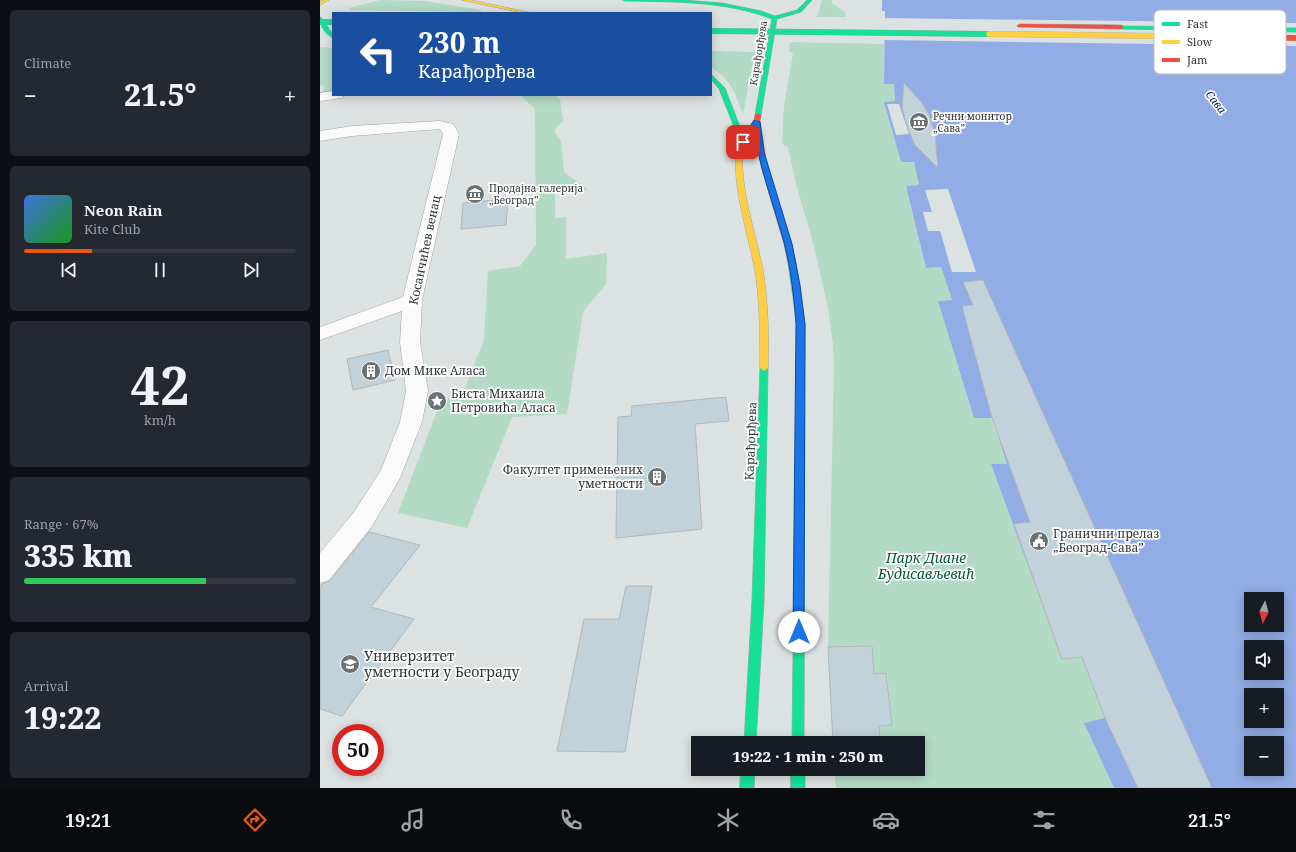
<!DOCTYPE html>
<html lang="en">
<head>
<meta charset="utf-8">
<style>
	:root { --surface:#171b24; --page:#242831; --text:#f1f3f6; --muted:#9ea1a6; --line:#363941; --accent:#ea580c }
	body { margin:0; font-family:"Noto Serif",serif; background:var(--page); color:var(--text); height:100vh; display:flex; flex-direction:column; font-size:15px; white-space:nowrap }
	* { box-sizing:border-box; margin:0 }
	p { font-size:13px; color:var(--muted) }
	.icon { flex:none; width:22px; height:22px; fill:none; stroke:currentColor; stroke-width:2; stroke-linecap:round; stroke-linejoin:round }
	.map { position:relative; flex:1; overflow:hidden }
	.side { display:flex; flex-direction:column; gap:10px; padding:10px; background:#0d0f14; width:320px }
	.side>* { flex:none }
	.top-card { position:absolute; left:12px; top:12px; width:380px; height:84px; border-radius:0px; box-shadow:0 2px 10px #0003; background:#1a4fa0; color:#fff; overflow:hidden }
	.needle { width:26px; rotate:186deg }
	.buttons { position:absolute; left:924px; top:592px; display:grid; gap:8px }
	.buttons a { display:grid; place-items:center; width:40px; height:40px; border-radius:0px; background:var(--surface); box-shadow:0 2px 10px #0003; font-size:20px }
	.speed { position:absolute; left:12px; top:724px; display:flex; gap:8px; font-size:20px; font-weight:700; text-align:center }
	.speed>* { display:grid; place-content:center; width:52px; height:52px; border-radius:50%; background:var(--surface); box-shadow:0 2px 10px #0003; line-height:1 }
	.speed .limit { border:6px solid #d22; background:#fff; color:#111 }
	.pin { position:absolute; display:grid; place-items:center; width:34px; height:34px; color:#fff; margin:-17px; border-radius:8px; box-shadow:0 2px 6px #0006 }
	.me { position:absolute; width:44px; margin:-22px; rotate:0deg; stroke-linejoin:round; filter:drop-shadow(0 0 3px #0008) }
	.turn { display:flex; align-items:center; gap:14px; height:84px; padding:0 20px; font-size:18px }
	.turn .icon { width:52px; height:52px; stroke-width:2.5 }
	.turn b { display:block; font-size:28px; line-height:34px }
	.big { font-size:30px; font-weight:800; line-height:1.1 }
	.side .widget { flex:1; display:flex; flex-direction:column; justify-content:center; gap:6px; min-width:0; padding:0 14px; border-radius:6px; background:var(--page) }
	.side .dial { align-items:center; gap:0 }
	.dial b { font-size:52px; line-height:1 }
	.song { display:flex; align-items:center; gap:12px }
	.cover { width:48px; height:48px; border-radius:6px; background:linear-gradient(135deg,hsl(220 70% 55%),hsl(120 70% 35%)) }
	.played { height:4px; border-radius:2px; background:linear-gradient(90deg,var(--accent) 25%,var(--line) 25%) }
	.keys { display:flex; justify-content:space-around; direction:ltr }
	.heat { display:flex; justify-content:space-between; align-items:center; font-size:22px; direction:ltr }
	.charge { height:6px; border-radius:3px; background:linear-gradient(90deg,#34c759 67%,var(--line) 0) }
	.trip { position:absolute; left:371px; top:736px; width:234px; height:40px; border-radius:0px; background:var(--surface); box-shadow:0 2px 10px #0003; font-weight:800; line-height:40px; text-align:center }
	.tab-bar { display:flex; height:64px; justify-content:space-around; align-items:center; background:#090b0e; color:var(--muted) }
	.tab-bar .icon { width:28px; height:28px }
	.tab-bar .on { color:var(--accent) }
	.tab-bar b { font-size:18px; color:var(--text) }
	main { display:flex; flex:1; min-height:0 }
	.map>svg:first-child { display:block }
	.green { fill:#b3dac5 }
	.water { fill:#92ace5; fill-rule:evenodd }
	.pier { fill:#dce1e2 }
	.building { fill:#c1d2db; stroke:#b3b7b8 }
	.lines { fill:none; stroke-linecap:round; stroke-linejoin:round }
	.street-casing { stroke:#a2a7a8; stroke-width:1 }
	.fast-casing { stroke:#a2a7a8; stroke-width:1 }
	.slow-casing { stroke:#a2a7a8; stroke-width:1 }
	.jam-casing { stroke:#a2a7a8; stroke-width:1 }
	.street { fill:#fafafb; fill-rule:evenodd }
	.fast { fill:#16e098; fill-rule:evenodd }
	.slow { fill:#ffcf43; fill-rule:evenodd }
	.jam { fill:#f24e42; fill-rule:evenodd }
	.fast-bridge-casing { stroke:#a2a7a8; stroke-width:6; stroke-linecap:butt }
	.slow-bridge-casing { stroke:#a2a7a8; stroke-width:6; stroke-linecap:butt }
	.jam-bridge-casing { stroke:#a2a7a8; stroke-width:6; stroke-linecap:butt }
	.fast-bridge { stroke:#16e098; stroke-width:5.5 }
	.slow-bridge { stroke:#ffcf43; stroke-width:5.5 }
	.jam-bridge { stroke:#f24e42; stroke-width:5.5 }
	.route { fill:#1a73e8; stroke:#114b97 }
	.labels { text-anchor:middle; stroke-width:3.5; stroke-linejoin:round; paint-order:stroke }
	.far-street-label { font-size:10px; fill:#2f3435; stroke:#fff }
	.far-poi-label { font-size:10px; fill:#2f3435; stroke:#fff; text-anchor:start }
	.far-water-label { font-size:11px; font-style:italic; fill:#07217c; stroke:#fff }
	.street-label { font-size:12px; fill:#2f3435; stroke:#fff }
	.poi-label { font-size:12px; fill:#2f3435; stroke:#fff; text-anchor:start }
	.near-park-label { font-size:14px; font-style:italic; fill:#025735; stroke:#fff }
	.near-poi-label { font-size:14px; fill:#2f3435; stroke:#fff; text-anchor:start }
	.key { fill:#fff; stroke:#c1c2c2; stroke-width:1 }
	.key-label { font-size:11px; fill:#2f3435 }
</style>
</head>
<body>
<main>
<section class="side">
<div class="widget"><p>Climate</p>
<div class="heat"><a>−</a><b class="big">21.5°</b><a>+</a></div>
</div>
<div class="widget">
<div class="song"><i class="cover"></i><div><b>Neon Rain</b><p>Kite Club</p></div></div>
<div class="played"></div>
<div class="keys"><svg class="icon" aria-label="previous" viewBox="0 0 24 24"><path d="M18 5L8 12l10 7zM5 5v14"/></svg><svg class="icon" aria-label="pause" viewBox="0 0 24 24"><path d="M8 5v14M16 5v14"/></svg><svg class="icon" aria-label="next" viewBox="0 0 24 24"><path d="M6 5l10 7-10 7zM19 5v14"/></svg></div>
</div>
<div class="widget dial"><b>42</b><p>km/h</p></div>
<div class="widget"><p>Range · 67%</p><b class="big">335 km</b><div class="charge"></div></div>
<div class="widget"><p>Arrival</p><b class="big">19:22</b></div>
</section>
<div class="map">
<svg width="976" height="788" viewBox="0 0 976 788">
	<rect width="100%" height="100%" fill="#dce1e2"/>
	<path class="green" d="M60 0 105 1 161 10V12L30 10 29 8Z
		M502 0H511L513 4 525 12 526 17H497Z
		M470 42 564 44V83L574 84 575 101 564 102 581 162H594L599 185 586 186 606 268 621 267 632 300 618 301 654 418H671L687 464H671L742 659 762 657 785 718 764 723 794 788H516L514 769H598V743H560L559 726 572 725 567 674H554L552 646 508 647 514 368 513 344 508 308 492 238 477 188 468 147 462 144 464 106 473 53 469 52Z
		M0 47 13 48V94H7L3 92 4 86 0 85Z
		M391 51 435 52 423 114C414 91 412 81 391 67Z
		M235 95 240 99 243 120 234 131 241 141 244 172 268 190 235 194V218L246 217V259L287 253 286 284 263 312 247 414 192 417 147 528 78 513 119 406 128 402 129 396 142 395 164 340 168 271 200 266 216 245 215 109 201 96Z"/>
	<path class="water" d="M562 0H976V788H794L764 723 785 718 762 657 742 659 671 464H687L672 418H654L618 301 632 300 621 267 606 268 586 186 599 185 594 162H581L564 102 575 101 574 84H564L565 11H562ZM931 599H957V625H931ZM931 647H957V673H931ZM931 695H957V721H931ZM931 743H957V769H931Z"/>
	<path class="pier" d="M563 18 976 23V46L562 40Z
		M567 104H579L589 134 576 135Z
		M628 189 656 272H632L620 231H608L603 212H612L605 190Z"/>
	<path class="building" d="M584 83 601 102 609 115 615 134 618 168 595 145 588 129 582 108Z
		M188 199 186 225 141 229 143 203Z
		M663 280 892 788H818L785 718 762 657 742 659 694 524 710 522 672 418 642 306 653 305 643 282Z
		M68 350 75 380 33 390 27 359Z
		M406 397 409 421 375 424 382 529 296 538 298 417 311 416 312 406Z
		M49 532 100 545 51 607 94 619 22 716 0 709V587L2 584 10 581Z
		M306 586H332L305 752 237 751 264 619H299Z
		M552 646 554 674 566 673 572 725 559 726 560 743H513L508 647Z"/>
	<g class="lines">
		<g class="street-casing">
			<path id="street" d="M13 91V95H24L22 98 0 101V93Z
				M120 121 133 124 139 134 102 300 100 342 108 391 102 422 80 478 52 526 9 580 0 583V553L34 512 61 470 80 422 86 391 80 342 82 311 0 340V327L83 297 123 134 120 129 32 136 0 141V131L32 126Z"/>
		</g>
		<g class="fast-casing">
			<path id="fast" d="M303 0H363L402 3 441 11 455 16 477 10 487 0H492L481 12 457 19 441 115 438 117 435 115 452 19C406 1 354 2 305 1Z
				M0 17C6 20 7 29 13 33V38C4 33 0 26 0 17Z
				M799 26 976 28V32L801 29 798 27Z
				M391 74 405 88 426 142 425 143 420 142 399 89 391 79Z
				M469 261H475L476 263 485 325 484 743H472L477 325 468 263Z
				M444 365 448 368 444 600 436 743H424L432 600 440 368Z
				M421 769H435L434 788H420Z
				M471 769H485V788H471Z"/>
		</g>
		<g class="slow-casing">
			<path id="slow" d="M4 0H9L0 5V2Z
				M142 0H151L212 13H203Z
				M435 120 440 121C435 128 429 134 426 141 413 172 439 242 444 276 448 307 449 337 448 368L444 371 440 368C440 338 440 307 436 277 431 241 407 176 419 142 422 134 430 127 435 120Z"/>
		</g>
		<g class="jam-casing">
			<path id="jam" d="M700 24 801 25 804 27 801 29 698 27 697 26Z
				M438 113 441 115 440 121 447 166 472 244 476 263 472 265 468 263 464 244 441 166 434 121 435 115Z"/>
		</g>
		<use href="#street" class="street"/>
		<use href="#fast" class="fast"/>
		<use href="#slow" class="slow"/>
		<use href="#jam" class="jam"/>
		<g class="fast-bridge-casing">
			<path id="fast-bridge" d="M0 22H13
				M391 31 669 34"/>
		</g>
		<g class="slow-bridge-casing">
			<path id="slow-bridge" d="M669 34 919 37"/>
		</g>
		<g class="jam-bridge-casing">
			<path id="jam-bridge" d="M919 37 976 38"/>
		</g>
		<use href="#fast-bridge" class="fast-bridge"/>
		<use href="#slow-bridge" class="slow-bridge"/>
		<use href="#jam-bridge" class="jam-bridge"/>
	</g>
	<path class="route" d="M434 120 440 122 444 152 472 244 480 285 485 324 484 632 483 635 479 637 474 635 473 632 476 324C474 297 471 269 464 242 454 205 439 168 434 129L426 143 420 142Z"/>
	<defs>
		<g id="museum-disc" transform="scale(1)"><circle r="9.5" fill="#6c7172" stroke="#fff"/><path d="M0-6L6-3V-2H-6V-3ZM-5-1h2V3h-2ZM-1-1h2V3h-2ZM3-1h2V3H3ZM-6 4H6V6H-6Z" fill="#fff"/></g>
		<g id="building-disc" transform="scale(1)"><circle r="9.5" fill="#6c7172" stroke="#fff"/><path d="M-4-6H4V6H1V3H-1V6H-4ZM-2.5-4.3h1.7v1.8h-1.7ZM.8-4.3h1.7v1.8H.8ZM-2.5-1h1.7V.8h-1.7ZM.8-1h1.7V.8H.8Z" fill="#fff"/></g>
		<g id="sight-disc" transform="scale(1)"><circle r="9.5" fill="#6c7172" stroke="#fff"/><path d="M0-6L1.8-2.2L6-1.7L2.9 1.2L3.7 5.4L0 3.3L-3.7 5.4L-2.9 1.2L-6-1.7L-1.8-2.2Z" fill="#fff"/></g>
		<g id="civic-disc" transform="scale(1)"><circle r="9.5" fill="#6c7172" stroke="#fff"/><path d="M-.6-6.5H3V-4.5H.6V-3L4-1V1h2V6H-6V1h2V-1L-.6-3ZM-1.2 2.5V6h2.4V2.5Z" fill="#fff"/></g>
		<g id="university-disc" transform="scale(1)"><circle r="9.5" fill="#6c7172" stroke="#fff"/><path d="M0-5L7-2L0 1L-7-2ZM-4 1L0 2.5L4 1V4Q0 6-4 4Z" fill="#fff"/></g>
	</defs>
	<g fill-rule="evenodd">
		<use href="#museum-disc" x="599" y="122"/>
		<use href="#museum-disc" x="155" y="194"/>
		<use href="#building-disc" x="51" y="371"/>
		<use href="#sight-disc" x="117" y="401"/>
		<use href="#building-disc" x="337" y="477"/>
		<use href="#civic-disc" x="719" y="541"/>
		<use href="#university-disc" x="30" y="664"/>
	</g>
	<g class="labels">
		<g class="far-street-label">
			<text transform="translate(438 53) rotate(-81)" y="4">Карађорђева</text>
		</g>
		<g class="far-poi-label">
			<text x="613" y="120">Речни монитор<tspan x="613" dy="12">„Сава”</tspan></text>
			<text x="169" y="192">Продајна галерија<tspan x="169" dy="12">„Београд”</tspan></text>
		</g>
		<g class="far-water-label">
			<text transform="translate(896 102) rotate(52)" y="4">Сава</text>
		</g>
		<g class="street-label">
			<text transform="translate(105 250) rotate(-78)" y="4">Косанчићев венац</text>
			<text transform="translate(431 441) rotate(-88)" y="4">Карађорђева</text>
		</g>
		<g class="poi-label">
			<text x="65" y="375">Дом Мике Аласа</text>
			<text x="131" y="398">Биста Михаила<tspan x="131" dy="14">Петровића Аласа</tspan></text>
			<text x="323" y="474" text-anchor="end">Факултет примењених<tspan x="323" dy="14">уметности</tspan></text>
			<text x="733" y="538">Гранични прелаз<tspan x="733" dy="14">„Београд-Сава”</tspan></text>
		</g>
		<g class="near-park-label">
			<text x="606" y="563">Парк Диане<tspan x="606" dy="16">Будисављевић</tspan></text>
		</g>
		<g class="near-poi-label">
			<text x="44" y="661">Универзитет<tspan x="44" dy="16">уметности у Београду</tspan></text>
		</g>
	</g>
	<rect x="834" y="10" width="132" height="64" rx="6" class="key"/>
	<rect x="842" y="22" width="18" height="4" fill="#16e098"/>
	<rect x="842" y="40" width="18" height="4" fill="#ffcf43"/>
	<rect x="842" y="58" width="18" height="4" fill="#f24e42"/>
	<g class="key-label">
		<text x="867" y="28">Fast</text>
		<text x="867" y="46">Slow</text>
		<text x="867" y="64">Jam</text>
	</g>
</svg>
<div class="buttons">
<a><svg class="needle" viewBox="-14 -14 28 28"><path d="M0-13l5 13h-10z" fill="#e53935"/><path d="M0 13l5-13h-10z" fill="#9ea1a6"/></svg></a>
<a><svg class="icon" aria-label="sound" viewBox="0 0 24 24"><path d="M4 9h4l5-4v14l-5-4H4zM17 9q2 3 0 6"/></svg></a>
<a>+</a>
<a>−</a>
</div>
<div class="speed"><div class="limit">50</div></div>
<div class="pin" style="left:423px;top:142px;background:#d93025"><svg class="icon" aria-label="arrive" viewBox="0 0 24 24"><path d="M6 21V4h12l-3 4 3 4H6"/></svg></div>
<svg class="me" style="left:479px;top:632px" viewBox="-20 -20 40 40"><circle r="19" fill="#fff"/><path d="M0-13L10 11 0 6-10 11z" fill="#1a73e8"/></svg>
<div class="trip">19:22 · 1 min · 250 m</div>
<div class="top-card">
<div class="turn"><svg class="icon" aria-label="left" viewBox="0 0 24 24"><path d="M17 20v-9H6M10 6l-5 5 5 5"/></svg><div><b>230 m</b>Карађорђева</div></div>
</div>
</div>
</main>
<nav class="tab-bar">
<b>19:21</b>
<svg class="icon on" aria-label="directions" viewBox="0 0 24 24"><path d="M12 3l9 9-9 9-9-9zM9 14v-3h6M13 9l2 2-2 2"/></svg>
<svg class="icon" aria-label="music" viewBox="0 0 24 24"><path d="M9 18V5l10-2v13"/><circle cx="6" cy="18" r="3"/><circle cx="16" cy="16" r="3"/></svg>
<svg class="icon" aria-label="phone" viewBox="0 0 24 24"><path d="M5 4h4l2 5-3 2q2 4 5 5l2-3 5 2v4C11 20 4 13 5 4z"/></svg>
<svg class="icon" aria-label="climate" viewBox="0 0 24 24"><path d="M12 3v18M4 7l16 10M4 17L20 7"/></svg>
<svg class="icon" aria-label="car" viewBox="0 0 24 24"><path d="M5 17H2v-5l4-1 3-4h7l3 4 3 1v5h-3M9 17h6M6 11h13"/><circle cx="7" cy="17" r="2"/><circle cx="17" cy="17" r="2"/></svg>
<svg class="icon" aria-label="filters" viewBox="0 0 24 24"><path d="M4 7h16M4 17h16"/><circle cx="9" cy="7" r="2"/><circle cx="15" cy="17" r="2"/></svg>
<b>21.5°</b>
</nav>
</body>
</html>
